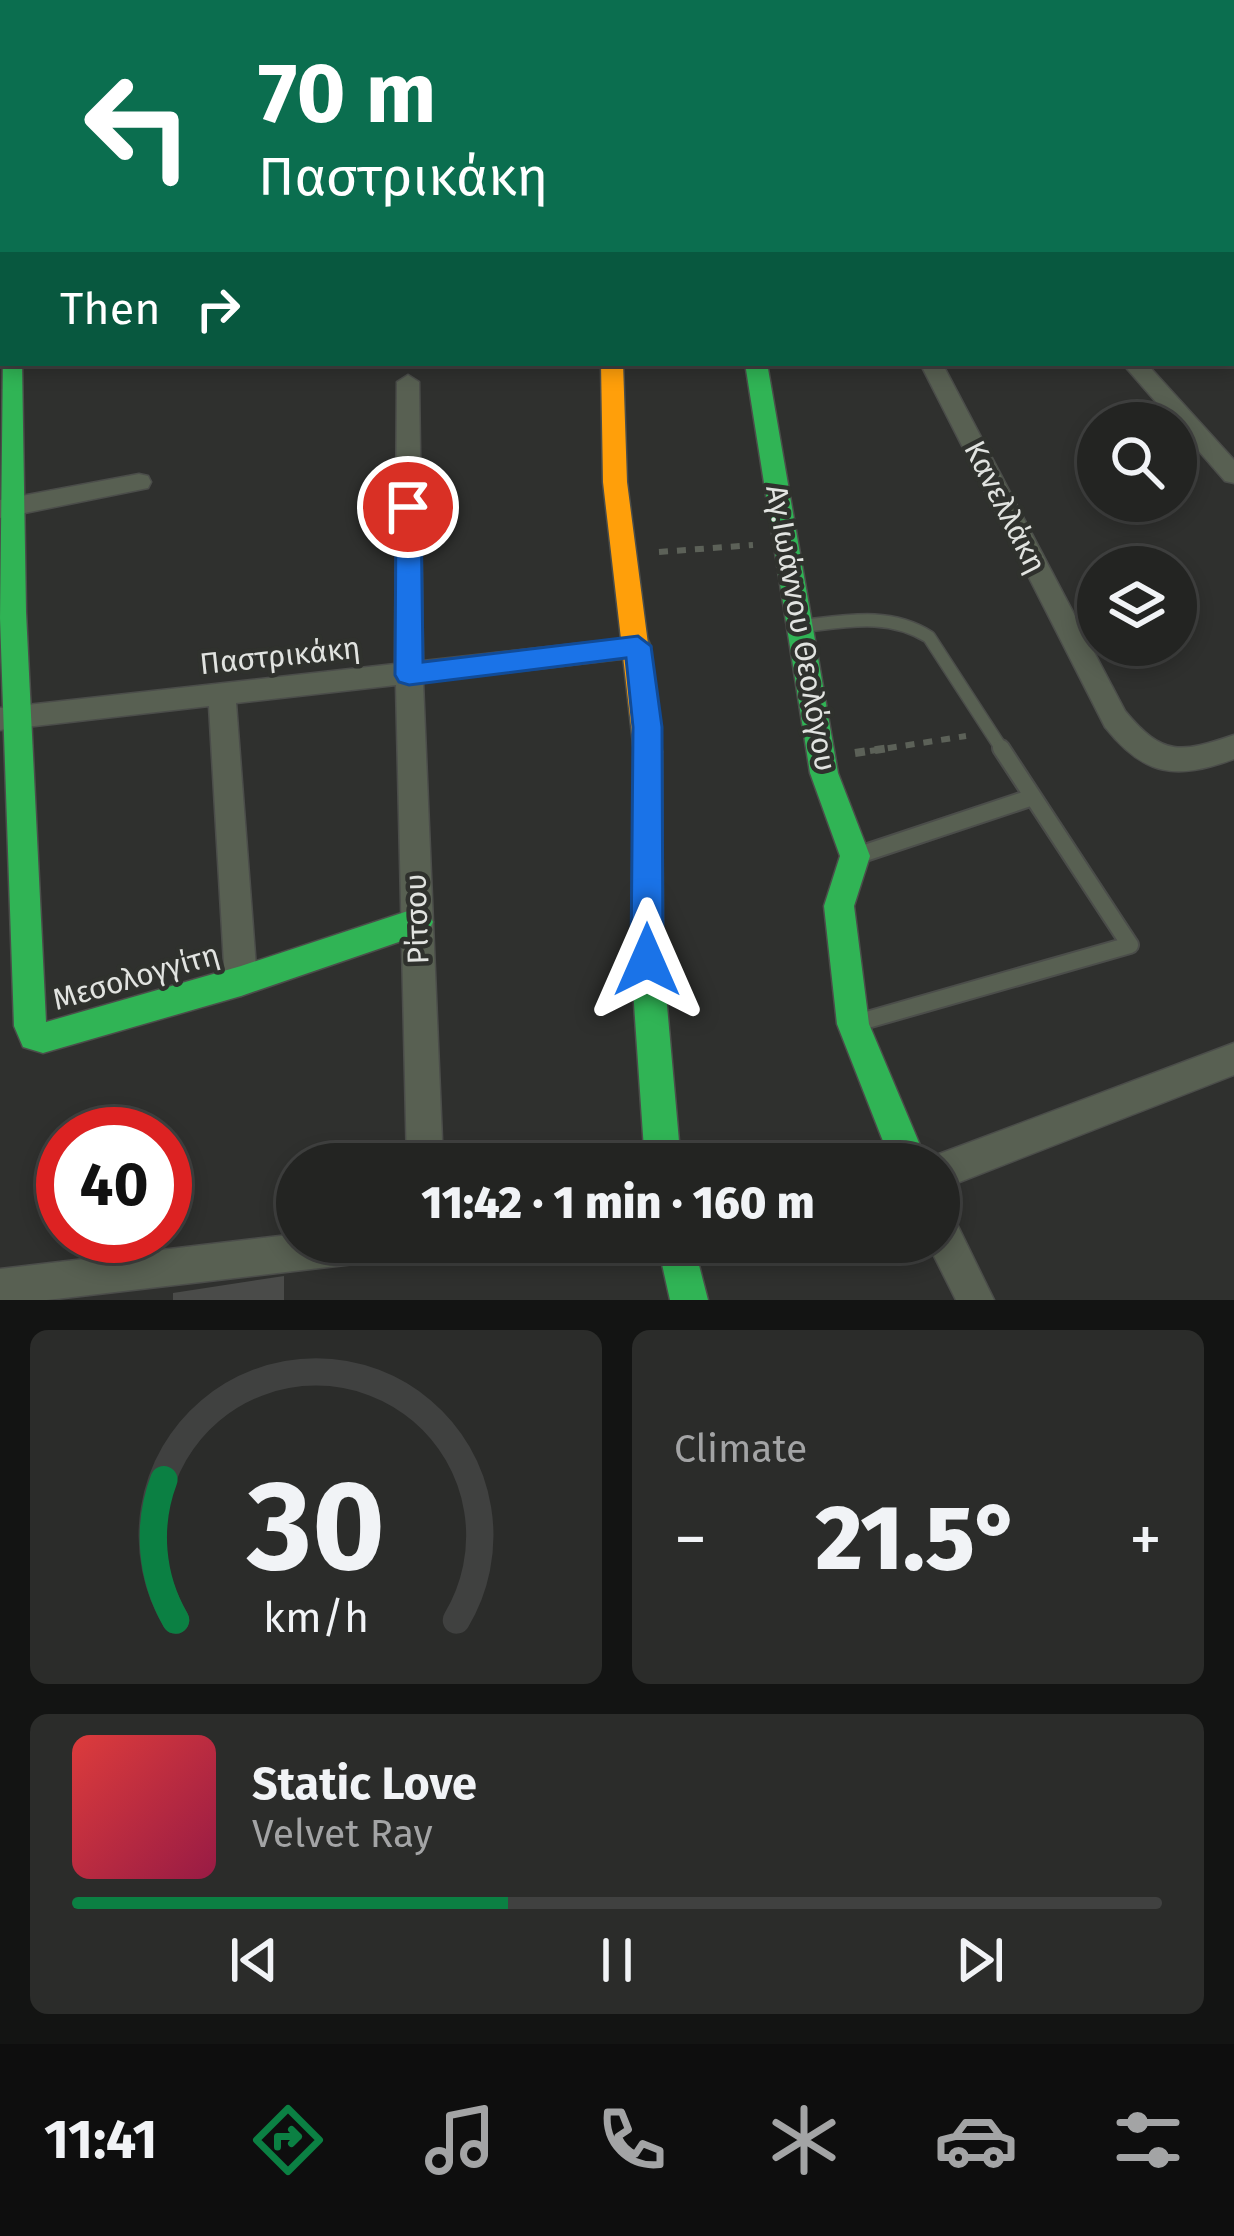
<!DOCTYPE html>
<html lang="en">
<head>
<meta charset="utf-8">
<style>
	:root { --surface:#232422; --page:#2b2c2a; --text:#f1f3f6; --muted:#a3a4a5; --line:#404140; --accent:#0b8043 }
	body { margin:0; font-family:"Fira Sans",sans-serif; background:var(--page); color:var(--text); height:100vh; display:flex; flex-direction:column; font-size:45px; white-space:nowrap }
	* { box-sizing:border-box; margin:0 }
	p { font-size:39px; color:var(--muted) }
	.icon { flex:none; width:66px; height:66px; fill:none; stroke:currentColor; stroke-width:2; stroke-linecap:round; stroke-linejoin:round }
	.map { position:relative; height:1300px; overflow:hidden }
	.details { display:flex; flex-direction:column; gap:30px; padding:30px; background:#131413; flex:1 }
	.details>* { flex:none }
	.guide { position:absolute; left:0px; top:0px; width:1236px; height:366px; box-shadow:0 6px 18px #0003,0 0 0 3px var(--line); background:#0b6e4f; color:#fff; overflow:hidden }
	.fabs { position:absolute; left:1077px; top:402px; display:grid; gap:24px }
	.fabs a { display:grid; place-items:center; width:120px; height:120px; border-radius:50%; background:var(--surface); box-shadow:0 6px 18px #0003,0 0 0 3px var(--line); font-size:60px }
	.speed { position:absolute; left:36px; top:1107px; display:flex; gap:24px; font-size:60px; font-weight:700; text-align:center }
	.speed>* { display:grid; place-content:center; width:156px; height:156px; border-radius:50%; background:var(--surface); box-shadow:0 6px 18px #0003,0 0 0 3px var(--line); line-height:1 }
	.speed .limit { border:18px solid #d22; background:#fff; color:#111 }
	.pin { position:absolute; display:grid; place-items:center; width:102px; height:102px; color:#fff; margin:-51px; border:6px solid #fff; border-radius:50%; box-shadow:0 3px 12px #0007 }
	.me { position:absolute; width:132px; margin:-66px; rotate:0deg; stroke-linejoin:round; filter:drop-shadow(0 0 9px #0008) }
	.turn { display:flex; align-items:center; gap:42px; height:252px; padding:0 60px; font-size:54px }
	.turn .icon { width:156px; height:156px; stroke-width:2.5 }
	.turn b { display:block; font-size:84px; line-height:102px }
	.then { display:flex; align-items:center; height:114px; padding:0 60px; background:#0003; gap:24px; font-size:45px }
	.big { font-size:90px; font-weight:800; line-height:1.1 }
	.details .card { flex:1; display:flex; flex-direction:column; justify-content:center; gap:18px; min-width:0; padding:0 42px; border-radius:18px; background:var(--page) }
	.details .dial { align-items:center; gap:0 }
	.dial svg { height:312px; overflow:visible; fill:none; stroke:var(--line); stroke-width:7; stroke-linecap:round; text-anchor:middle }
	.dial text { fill:var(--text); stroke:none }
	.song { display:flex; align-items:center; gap:36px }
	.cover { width:144px; height:144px; border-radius:18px; background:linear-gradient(135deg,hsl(0 70% 55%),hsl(340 70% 35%)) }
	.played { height:12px; border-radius:6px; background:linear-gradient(90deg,var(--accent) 40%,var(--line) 40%) }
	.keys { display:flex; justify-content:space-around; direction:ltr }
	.heat { display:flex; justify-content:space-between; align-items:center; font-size:66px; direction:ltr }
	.details .tiles { flex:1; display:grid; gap:30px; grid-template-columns:1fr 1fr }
	.card:last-child { grid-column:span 2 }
	.trip { position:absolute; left:276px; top:1143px; width:684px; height:120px; border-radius:60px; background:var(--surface); box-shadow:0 6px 18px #0003,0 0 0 3px var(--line); font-weight:800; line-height:120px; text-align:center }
	.tab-bar { display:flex; height:192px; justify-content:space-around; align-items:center; background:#0e0e0e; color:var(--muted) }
	.tab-bar .icon { width:84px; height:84px }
	.tab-bar .current { color:var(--accent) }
	.tab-bar b { font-size:54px; color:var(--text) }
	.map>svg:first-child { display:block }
	.building { fill:#4a4b49 }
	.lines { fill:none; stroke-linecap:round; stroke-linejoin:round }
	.lane-far1-casing { stroke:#4b4d4a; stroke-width:15 }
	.lane-casing { stroke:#4b4d4a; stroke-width:20 }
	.street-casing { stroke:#4b4d4a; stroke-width:3 }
	.fast-casing { stroke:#4b4d4a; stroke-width:3 }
	.slow-casing { stroke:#4b4d4a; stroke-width:3 }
	.jam-casing { stroke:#4b4d4a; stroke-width:3 }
	.path-far1 { stroke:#5c6158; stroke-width:6; stroke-dasharray:9 9; stroke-linecap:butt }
	.path { stroke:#5c6158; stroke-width:8; stroke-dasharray:10 10; stroke-linecap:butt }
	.lane-far1 { stroke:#586052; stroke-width:12 }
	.lane { stroke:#586052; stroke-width:16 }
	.street { fill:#586052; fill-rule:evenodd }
	.fast { fill:#30b455; fill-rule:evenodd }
	.slow { fill:#ff9f0a; fill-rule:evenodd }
	.jam { fill:#e5322d; fill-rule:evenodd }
	.route { fill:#1a73e8; stroke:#114b97; stroke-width:3 }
	.labels { text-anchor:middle; stroke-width:9; stroke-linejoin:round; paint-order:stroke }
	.street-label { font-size:30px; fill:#e1e3e0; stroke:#2f312d }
</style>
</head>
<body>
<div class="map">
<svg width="1234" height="1300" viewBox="0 0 1234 1300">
	<rect width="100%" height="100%" fill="#2f302e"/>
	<path class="building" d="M284 1276V1300H173V1293Z"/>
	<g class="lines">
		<g class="lane-far1-casing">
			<path id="lane-far1" d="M803 626C847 621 889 612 929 637L1003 751"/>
		</g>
		<g class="lane-casing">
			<path id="lane" d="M862 854 1033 797
				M860 1022 1130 945 1001 748"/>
		</g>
		<g class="street-casing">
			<path id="street" d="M313 0H329L331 3H315Z
				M0 39H3L0 53Z
				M0 150 3 151V163L0 162Z
				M1233 195H1234V207H1233Z
				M0 265H3V277H0Z
				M920 363H942L1125 711C1163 757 1181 753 1234 735V759C1176 780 1145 777 1105 727Z
				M1122 363H1146L1234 460V483L1225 481Z
				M408 375 419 382 423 661 638 637 648 640 651 647 648 654 638 657 423 682 443 1164H407L396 685 236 703 257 981 252 991 241 996 230 991 225 981 209 706 0 730V708L395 664 397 382Z
				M139 474 148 476 151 482 148 488 0 518V500Z
				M1234 1043V1075L939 1190V1164H925L939 1154Z
				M939 1209 952 1214 994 1300H956L927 1242H939Z
				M297 1234V1242H406L401 1255 388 1260 47 1300H0V1269Z"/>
		</g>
		<g class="fast-casing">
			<path id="fast" d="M3 358V363H22L26 612 46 1022 241 966 417 908 428 912 433 922 428 932 241 996 43 1053 23 1047 14 1026 0 618Z
				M745 363H767L838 773 870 856 854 906 869 1024 928 1164H892L837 1024 824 906 840 856 810 773Z
				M648 740 658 744 662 752 663 960 681 1164H645L631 960 634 752 638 744Z
				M657 1242H693L708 1300H670Z"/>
		</g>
		<g class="slow-casing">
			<path id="slow" d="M1233 117 1234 118V130L1233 129Z
				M601 363H623L627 482 662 752 658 760 648 764 638 760 634 752 603 482Z"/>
		</g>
		<g class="jam-casing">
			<path id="jam" d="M946 0H962L964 3H948Z"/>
		</g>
		<path class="path-far1" d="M659 552 753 545
			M870 751 966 736"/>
		<path class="path" d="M855 753 889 748"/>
		<use href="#lane-far1" class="lane-far1"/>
		<use href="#lane" class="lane"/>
		<use href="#street" class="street"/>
		<use href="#fast" class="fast"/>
		<use href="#slow" class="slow"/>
		<use href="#jam" class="jam"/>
	</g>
	<path class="route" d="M408 498 421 507 423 662 638 636 651 646 662 727 663 960 659 971 647 975 636 971 631 960 633 727 626 658 409 685 399 682 395 675 396 507Z"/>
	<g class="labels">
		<g class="street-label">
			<text transform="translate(1005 507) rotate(63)" y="10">Κανελλάκη</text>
			<text transform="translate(801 628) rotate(80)" y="10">Αγ.Ιωάννου Θεολόγου</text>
			<text transform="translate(280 656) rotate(-6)" y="10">Παστρικάκη</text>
			<text transform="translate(417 919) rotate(-92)" y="10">Ρίτσου</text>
			<text transform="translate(136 977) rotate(-16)" y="10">Μεσολογγίτη</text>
		</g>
	</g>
</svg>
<div class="fabs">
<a><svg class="icon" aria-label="search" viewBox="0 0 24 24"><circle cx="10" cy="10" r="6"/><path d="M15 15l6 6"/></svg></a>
<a><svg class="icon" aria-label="layers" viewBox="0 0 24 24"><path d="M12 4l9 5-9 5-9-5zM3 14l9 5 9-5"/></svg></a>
</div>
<div class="speed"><div class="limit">40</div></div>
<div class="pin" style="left:408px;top:507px;background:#d93025"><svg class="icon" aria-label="arrive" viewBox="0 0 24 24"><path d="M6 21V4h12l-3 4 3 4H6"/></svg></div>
<svg class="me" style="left:647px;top:960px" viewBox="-20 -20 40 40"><path d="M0-17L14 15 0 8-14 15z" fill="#1a73e8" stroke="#fff" stroke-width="4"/></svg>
<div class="trip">11:42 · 1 min · 160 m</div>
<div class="guide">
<div class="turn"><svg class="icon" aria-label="left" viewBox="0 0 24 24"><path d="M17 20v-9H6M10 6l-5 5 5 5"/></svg><div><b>70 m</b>Παστρικάκη</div></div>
<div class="then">Then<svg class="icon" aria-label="right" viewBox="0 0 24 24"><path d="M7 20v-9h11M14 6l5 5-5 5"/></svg></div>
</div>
</div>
<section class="details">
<div class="tiles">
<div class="card dial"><svg viewBox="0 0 100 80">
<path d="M14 69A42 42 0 1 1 86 69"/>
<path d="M14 69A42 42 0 0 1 11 33" stroke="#0b8043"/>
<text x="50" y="56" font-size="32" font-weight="700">30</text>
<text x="50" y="72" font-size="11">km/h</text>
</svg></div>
<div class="card"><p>Climate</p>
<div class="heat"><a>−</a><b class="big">21.5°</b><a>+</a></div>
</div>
<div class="card">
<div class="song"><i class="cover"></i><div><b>Static Love</b><p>Velvet Ray</p></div></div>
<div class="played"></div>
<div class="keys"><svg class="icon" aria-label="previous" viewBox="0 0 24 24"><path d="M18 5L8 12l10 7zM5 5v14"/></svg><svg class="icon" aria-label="pause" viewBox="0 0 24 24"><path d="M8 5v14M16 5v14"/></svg><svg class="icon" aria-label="next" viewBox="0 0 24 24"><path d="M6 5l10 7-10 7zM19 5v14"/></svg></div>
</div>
</div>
</section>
<nav class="tab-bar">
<b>11:41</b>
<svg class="icon current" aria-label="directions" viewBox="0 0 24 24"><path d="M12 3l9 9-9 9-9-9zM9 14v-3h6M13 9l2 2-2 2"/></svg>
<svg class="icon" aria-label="music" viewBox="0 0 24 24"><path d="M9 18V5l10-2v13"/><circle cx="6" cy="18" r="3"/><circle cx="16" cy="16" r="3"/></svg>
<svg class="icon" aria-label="phone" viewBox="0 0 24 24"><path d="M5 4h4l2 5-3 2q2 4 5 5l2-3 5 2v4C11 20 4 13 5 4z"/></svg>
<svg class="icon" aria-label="climate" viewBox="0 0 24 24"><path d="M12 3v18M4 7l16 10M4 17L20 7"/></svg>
<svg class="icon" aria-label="car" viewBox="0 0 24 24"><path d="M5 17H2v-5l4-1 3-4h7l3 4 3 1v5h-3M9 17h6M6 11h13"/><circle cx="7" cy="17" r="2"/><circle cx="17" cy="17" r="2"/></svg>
<svg class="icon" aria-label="filters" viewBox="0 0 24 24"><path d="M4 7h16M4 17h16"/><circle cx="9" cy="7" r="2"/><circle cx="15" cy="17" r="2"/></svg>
</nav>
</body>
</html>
